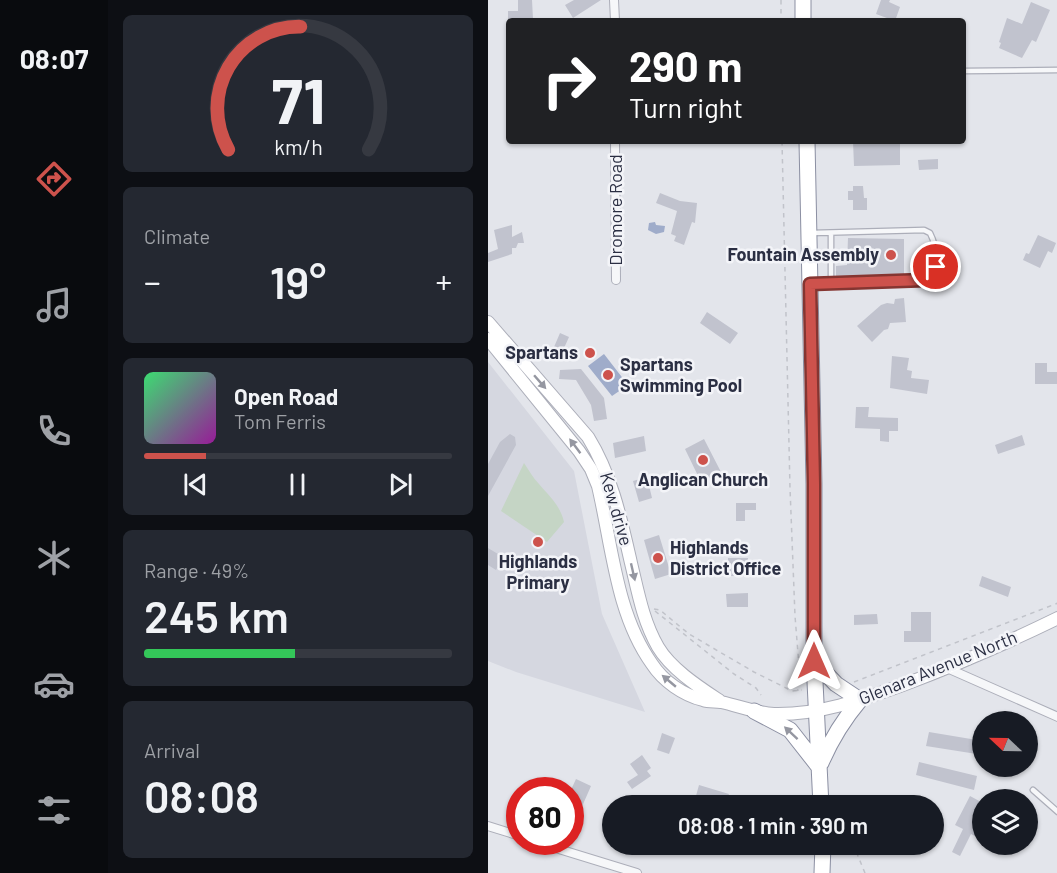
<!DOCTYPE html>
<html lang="en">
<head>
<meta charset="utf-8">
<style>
	:root { --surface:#171b24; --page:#242831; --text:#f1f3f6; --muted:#9ea1a6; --line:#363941; --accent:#cd524c }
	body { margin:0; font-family:Barlow,sans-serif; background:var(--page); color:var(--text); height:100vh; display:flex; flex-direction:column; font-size:22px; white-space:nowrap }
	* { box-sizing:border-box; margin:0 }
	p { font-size:20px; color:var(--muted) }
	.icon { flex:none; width:33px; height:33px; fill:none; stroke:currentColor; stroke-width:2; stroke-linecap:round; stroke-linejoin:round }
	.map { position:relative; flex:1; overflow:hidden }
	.side { display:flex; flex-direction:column; gap:15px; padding:15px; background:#0d0f14; width:380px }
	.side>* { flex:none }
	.top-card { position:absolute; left:18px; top:18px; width:460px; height:126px; border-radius:6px; box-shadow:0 2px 4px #0004; background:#202124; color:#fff; overflow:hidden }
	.needle { width:39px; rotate:292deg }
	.buttons { position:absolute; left:484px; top:711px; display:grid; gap:12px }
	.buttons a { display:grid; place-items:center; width:66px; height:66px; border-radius:50%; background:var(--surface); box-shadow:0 2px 4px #0004; font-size:30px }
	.speed { position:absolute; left:18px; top:777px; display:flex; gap:12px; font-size:30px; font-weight:700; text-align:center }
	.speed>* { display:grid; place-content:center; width:78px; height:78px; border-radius:50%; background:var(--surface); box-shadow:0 2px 4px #0004; line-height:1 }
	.speed .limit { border:9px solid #d22; background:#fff; color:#111 }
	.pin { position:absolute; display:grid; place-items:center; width:51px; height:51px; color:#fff; margin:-26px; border:3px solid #fff; border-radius:50%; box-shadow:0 2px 6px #0007 }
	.me { position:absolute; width:66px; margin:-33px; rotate:0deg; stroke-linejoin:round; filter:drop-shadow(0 0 4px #0008) }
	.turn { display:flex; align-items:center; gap:21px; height:126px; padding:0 24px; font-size:27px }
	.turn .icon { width:78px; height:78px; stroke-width:2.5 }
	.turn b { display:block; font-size:42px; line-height:51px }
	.big { font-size:45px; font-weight:600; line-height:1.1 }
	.side .widget { flex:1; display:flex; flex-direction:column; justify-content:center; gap:9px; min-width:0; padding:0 21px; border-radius:9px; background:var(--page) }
	.side .dial { align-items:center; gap:0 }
	.dial svg { height:156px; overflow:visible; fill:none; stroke:var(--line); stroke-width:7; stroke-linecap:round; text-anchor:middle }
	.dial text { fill:var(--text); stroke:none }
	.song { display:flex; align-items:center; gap:18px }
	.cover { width:72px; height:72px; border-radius:9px; background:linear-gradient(135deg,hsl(140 70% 55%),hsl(300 70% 35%)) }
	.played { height:6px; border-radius:3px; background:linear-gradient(90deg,var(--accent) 20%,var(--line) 20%) }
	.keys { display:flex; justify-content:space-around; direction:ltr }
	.heat { display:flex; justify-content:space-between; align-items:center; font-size:33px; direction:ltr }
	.charge { height:9px; border-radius:4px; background:linear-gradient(90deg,#34c759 49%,var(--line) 0) }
	.trip { position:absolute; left:114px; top:795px; width:342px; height:60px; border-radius:30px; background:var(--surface); box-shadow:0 2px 4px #0004; font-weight:600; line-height:60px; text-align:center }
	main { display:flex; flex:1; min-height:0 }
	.tabs { display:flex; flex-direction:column; width:108px; justify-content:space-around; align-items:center; background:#090b0e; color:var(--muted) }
	.tabs .icon { width:42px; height:42px }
	.tabs .on { color:var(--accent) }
	.tabs b { font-size:27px; color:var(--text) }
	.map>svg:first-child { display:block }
	.built { fill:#d5d7e0 }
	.green { fill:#c5d5c5 }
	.water { fill:#9facca }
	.building { fill:#c1c3ce }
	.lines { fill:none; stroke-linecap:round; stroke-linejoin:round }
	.lane-casing { stroke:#acaeb9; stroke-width:7 }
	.street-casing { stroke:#acaeb9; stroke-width:10 }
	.secondary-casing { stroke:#acaeb9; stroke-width:14 }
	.highway-casing { stroke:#8b8fa2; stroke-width:17 }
	.path { stroke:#c1c3ca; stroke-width:1.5; stroke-dasharray:4.5 4.5; stroke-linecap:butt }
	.lane { stroke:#f6f7f9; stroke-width:4.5 }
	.street { stroke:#f6f7f9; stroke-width:8 }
	.secondary { stroke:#fff; stroke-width:12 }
	.highway { stroke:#fff; stroke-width:15 }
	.oneway { fill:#9597a1 }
	.route-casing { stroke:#853531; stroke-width:15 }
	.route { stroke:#cd524c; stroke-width:10 }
	.poi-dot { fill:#cd524c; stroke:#f3f4f8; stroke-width:2 }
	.labels { text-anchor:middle; stroke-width:5; stroke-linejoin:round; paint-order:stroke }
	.street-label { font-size:18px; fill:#2b2f43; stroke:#f3f4f8 }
	.poi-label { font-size:18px; font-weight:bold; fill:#2b2f43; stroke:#f3f4f8; text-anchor:end }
</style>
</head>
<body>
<main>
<nav class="tabs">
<b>08:07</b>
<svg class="icon on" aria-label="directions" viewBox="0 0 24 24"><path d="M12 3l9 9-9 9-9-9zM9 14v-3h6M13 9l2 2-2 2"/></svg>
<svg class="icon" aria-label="music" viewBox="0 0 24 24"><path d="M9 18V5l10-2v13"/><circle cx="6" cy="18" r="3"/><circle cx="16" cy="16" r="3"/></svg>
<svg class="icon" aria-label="phone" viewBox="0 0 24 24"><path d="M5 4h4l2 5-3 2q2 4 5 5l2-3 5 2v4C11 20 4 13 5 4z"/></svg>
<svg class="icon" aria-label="climate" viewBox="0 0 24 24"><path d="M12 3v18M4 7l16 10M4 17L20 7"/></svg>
<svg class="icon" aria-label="car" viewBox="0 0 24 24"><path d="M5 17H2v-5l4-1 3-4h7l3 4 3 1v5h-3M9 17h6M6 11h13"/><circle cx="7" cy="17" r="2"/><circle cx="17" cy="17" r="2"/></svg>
<svg class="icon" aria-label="filters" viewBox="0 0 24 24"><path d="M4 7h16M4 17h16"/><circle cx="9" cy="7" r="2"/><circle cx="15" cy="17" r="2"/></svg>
</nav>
<section class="side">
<div class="widget dial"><svg viewBox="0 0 100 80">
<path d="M14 69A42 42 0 1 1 86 69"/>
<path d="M14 69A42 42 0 0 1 51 6" stroke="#cd524c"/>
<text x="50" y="56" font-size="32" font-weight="700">71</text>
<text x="50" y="72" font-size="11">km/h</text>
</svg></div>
<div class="widget"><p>Climate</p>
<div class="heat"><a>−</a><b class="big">19°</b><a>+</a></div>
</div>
<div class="widget">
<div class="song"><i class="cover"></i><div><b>Open Road</b><p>Tom Ferris</p></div></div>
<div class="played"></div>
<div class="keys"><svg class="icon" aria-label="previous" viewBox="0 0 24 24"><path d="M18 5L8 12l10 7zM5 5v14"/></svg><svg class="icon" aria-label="pause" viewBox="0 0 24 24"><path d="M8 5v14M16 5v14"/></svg><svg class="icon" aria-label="next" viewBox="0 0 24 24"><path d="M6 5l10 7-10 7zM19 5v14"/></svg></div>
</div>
<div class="widget"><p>Range · 49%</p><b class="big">245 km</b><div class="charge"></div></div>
<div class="widget"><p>Arrival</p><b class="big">08:08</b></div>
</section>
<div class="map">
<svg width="570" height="873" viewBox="0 0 570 873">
	<rect width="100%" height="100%" fill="#e3e5eb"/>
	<path class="built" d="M0 362 86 471 114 614 157 712 28 672 0 661Z"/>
	<path class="green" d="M36 463C41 470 45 478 51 484 62 497 72 505 76 522L59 542 13 511Z"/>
	<path class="water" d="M167 222 168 225 177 226 176 232 168 234 160 230 161 223Z
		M116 354 140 385 124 396 100 366Z"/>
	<path class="building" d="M30 0H44L45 19 20 20V11H30Z
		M86 0H113L85 18 77 5Z
		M393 0H402L401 2 412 7 407 21 388 14Z
		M543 2 562 10 548 42 544 40 534 58 511 48 513 43 511 42 519 18 534 24Z
		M365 141H412V165L366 166Z
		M450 159V169L431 170 430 160Z
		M365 186H375L376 198H379V210H365V200H360V191H365Z
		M172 193 192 201 209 203 207 223 204 222 196 245 186 241 188 236 183 234 189 211 168 203Z
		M24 225V237L34 232 36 243H30L28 248H24V254L0 262V253L10 249 6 230Z
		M550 235 568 243 564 253 560 251 552 268 535 260 538 253 541 254Z
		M360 238 416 239V277L348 276V266L359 265Z
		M416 298 418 322 402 323 400 329 396 330 384 342 369 326 393 305 399 303 406 304 407 299Z
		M219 312 250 333 242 344 212 323Z
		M72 333 81 337 72 357 63 354Z
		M404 356 421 358 419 370 424 371 423 378 441 380 439 394 402 388Z
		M547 363H559V372H570V384H547Z
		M93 369 116 398 119 419 106 421 103 405 88 380 71 379 72 370Z
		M368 407H381L380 417 410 418V431H401V442L392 441V429L367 428Z
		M22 434 27 437 28 445 0 496V464L12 442Z
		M534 435 537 445 510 454 507 445Z
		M156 436 158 451 127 458 125 443Z
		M216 439 233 472 213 482 197 449Z
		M159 477 164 498 151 502 145 481Z
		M248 503H268V510H257V521H248Z
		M171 535 183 574 167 579 156 540Z
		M0 548 15 557 8 570 0 565Z
		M240 558H260V576H240Z
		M494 576 523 587 520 597 491 586Z
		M260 593V607H239L238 594Z
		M423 612H443V642H416V631H423Z
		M389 614 390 624 366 625V615Z
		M441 732 495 741V755L438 746Z
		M174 733 187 738 181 754 169 750Z
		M154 755 163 768 159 771 163 776 144 789 139 782 150 775 142 764Z
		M431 762 489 776 486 790 428 775Z
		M88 779 103 786 92 811 82 807V792Z
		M211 785 241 794 239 799 255 804 254 806H214L206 803Z
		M482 796 495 803 489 817 495 820V840L483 834 472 856 464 852 475 829 467 825Z"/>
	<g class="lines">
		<g class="lane-casing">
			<path id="lane" d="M476 71 570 70
				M324 233 436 230 442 233C450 249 451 269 437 281L326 284
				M343 233V283
				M545 790 570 812"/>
		</g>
		<g class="street-casing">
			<path id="street" d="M126 0 127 21
				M127 141 128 280
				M459 668 570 717
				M0 826 32 836
				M48 842 149 873"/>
		</g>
		<g class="secondary-casing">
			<path id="secondary" d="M0 322 100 437C124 476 133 519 143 563 150 592 155 621 170 647 183 669 211 687 232 701
				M0 339 91 451 103 469 110 486C124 545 128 614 164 664 175 681 195 695 215 700 221 702 227 701 233 702 251 706 268 713 286 714 331 715 373 700 415 685 468 665 519 643 570 618"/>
		</g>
		<g class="highway-casing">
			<path id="highway" d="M315 0V21
				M319 141 326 484V661L333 806
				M326 661 348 684 372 700C355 720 343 740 333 763
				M266 711 302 730 331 767
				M334 873 335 844"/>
		</g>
		<path class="path" d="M293 0V21
			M294 141 302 488 307 616 311 666 308 683 310 691
			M166 609 172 610 201 634 266 672 304 691 314 690
			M167 611 246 674 268 688 273 695
			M366 682 570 603
			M365 844 377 873"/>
		<use href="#lane" class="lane"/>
		<use href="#street" class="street"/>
		<use href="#secondary" class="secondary"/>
		<use href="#highway" class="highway"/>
	</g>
	<defs><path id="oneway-solid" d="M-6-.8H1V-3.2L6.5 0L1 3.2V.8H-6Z" transform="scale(1.5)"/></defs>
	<g class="oneway">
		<use href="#oneway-solid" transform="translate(52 382) rotate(49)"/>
		<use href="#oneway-solid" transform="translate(87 446) rotate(-127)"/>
		<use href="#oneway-solid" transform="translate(145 572) rotate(77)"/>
		<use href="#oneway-solid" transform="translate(181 681) rotate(-140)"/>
		<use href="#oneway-solid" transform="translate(303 733) rotate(-137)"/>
	</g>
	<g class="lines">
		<g class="route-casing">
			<path id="route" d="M326 661V484L322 284 437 280 444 275 448 267"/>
		</g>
		<use href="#route" class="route"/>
	</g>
	<g class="poi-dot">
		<circle cx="403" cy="255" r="6"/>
		<circle cx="102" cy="353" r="6"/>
		<circle cx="120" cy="375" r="6"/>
		<circle cx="215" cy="460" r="6"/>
		<circle cx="50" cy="542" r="6"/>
		<circle cx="170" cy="558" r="6"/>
	</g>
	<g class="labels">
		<g class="street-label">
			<text transform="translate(128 210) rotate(-90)" y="6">Dromore Road</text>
			<text transform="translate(128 509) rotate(74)" y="6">Kew drive</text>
			<text transform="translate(450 668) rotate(-22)" y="6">Glenara Avenue North</text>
		</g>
		<g class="poi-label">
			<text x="391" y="261">Fountain Assembly</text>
			<text x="90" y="359">Spartans</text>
			<text x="132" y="371" text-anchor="start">Spartans<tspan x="132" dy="21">Swimming Pool</tspan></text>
			<text x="215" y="486" text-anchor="middle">Anglican Church</text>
			<text x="182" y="554" text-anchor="start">Highlands<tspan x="182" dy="21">District Office</tspan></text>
			<text x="50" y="568" text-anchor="middle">Highlands<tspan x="50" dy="21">Primary</tspan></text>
		</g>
	</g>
</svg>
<div class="buttons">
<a><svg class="needle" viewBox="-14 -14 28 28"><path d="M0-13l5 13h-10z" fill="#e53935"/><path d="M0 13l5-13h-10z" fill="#9ea1a6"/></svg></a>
<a><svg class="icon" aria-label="layers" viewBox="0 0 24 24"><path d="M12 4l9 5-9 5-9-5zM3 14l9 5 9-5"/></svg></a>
</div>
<div class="speed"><div class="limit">80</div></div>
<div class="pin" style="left:448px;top:267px;background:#d93025"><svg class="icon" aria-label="arrive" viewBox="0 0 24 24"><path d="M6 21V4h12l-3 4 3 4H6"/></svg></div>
<svg class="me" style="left:326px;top:661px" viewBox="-20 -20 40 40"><path d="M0-17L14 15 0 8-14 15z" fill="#cd524c" stroke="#fff" stroke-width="4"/></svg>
<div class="trip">08:08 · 1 min · 390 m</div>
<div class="top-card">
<div class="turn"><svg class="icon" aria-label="right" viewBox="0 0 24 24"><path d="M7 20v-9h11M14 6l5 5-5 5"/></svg><div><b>290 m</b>Turn right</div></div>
</div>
</div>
</main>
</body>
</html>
